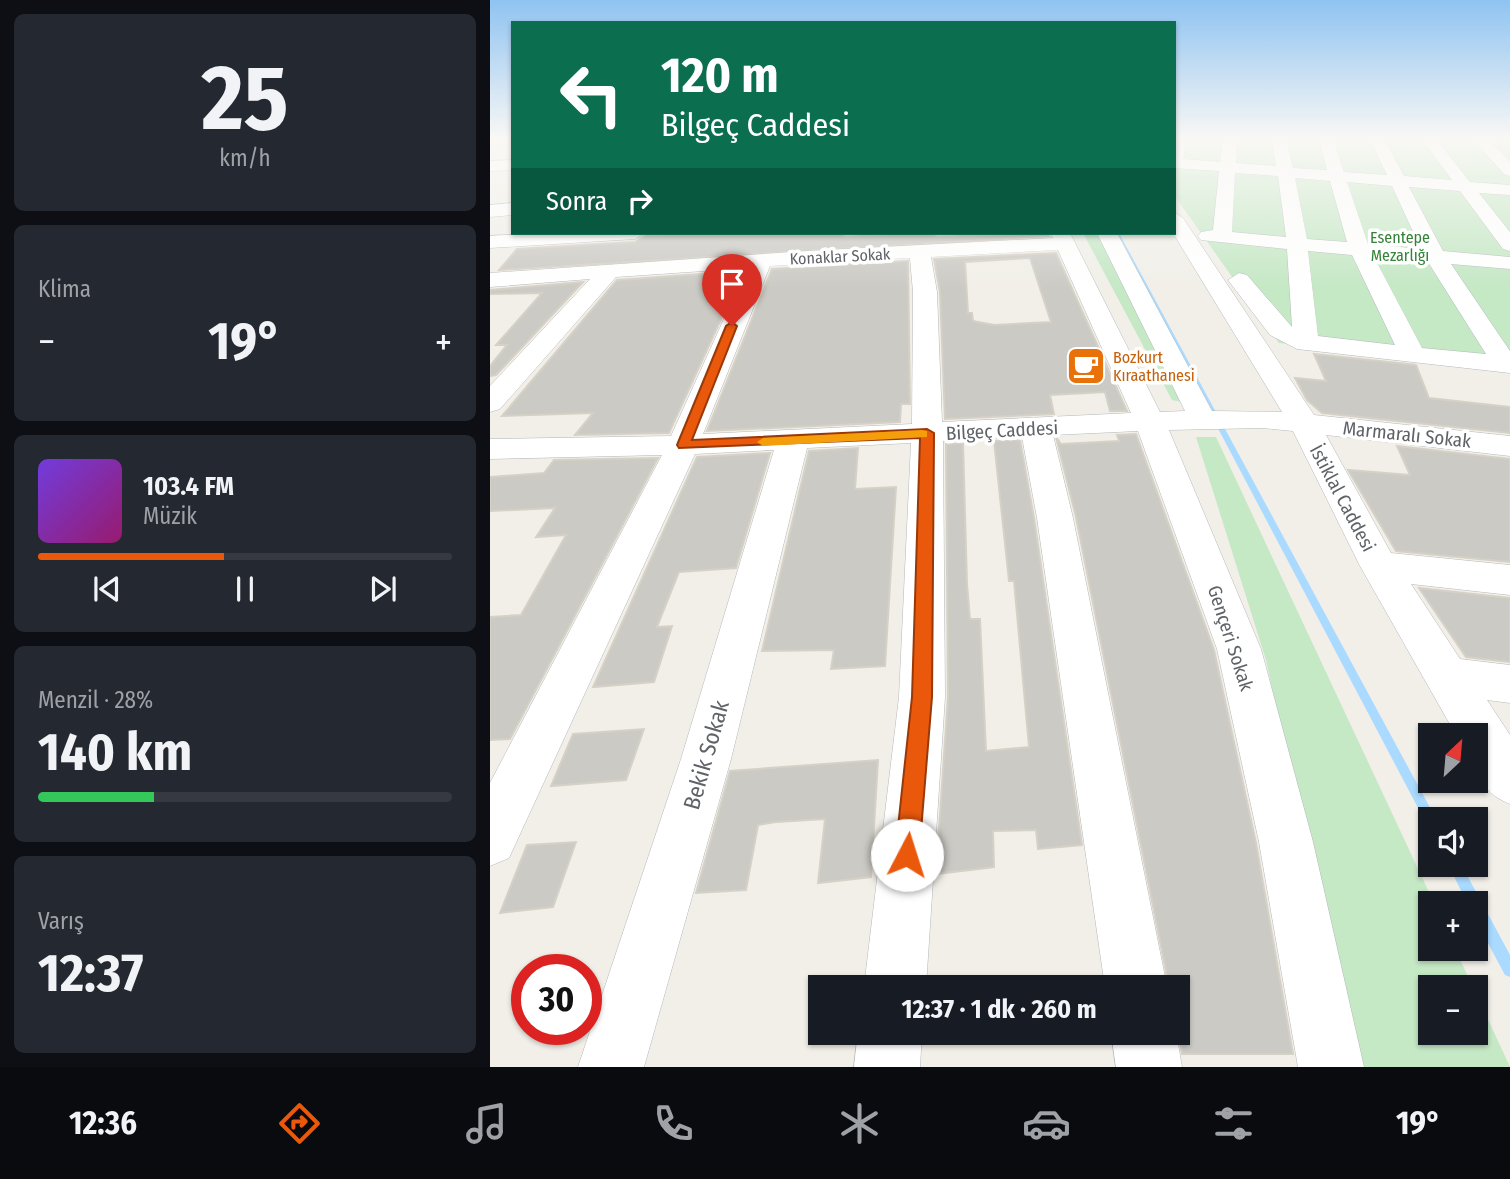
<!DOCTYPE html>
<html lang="tr">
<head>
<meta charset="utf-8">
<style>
	:root { --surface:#171b24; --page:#242831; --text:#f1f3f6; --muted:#9ea1a6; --line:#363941; --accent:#ea580c }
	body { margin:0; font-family:"Fira Sans Condensed",sans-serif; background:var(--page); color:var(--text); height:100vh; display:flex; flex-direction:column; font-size:26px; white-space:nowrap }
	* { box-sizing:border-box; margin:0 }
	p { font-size:23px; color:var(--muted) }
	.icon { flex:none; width:38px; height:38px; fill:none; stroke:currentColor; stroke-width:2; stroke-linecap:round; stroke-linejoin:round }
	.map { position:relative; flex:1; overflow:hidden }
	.sheet { display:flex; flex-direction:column; gap:14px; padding:14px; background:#0d0f14; width:490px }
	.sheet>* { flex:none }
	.guide { position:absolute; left:21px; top:21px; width:665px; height:214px; border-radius:0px; box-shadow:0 2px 5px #0004; background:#0b6e4f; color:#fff; overflow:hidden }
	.needle { width:46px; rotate:26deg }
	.controls { position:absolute; left:928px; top:723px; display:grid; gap:14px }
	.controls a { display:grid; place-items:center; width:70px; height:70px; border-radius:0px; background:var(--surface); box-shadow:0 2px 5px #0004; font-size:35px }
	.speed { position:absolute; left:21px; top:954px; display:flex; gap:14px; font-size:35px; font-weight:700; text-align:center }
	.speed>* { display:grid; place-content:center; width:91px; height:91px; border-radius:50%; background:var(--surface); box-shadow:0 2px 5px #0004; line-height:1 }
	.speed .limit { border:10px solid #d22; background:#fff; color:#111 }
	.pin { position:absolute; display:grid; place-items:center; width:60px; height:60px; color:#fff; margin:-72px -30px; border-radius:50% 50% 50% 0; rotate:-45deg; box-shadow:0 0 7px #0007 }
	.pin .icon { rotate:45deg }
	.me { position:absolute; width:77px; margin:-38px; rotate:5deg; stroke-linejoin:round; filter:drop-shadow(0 0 5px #0008) }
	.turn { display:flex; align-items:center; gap:24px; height:147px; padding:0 35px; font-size:32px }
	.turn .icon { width:91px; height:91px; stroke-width:2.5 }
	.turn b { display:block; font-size:49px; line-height:60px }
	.then { display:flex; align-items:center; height:66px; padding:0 35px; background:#0003; gap:14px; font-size:26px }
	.big { font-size:52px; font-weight:700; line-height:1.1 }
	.sheet .tile { flex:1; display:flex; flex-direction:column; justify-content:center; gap:10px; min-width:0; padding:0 24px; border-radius:10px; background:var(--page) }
	.sheet .dial { align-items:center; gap:0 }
	.dial b { font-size:91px; line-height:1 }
	.song { display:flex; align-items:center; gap:21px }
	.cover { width:84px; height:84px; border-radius:10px; background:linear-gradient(135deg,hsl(260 70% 55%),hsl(320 70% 35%)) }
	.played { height:7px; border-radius:4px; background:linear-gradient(90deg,var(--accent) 45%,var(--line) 45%) }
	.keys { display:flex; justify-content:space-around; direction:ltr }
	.heat { display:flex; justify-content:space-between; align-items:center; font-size:38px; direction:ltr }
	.charge { height:10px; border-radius:5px; background:linear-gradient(90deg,#34c759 28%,var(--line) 0) }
	.trip { position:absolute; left:318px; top:975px; width:382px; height:70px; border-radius:0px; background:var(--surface); box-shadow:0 2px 5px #0004; font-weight:700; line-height:70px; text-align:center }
	.tabs { display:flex; height:112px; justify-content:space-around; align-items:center; background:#090b0e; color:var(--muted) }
	.tabs .icon { width:49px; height:49px }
	.tabs .selected { color:var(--accent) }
	.tabs b { font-size:32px; color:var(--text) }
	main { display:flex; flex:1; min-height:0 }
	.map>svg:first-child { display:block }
	.green { fill:#c5e8c5 }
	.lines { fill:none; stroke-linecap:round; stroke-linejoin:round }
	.stream { fill:#aadaff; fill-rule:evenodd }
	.building { fill:#cccac5; stroke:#d6d1c6; stroke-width:2; fill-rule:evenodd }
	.minor-casing { stroke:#b5b8bc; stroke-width:1 }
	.minor { fill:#fff; fill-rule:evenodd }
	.route { fill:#ea580c; stroke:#983908; stroke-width:2 }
	.slow { fill:#f59e0b }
	.labels { text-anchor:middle; stroke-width:7; stroke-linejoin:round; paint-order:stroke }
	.far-park-label { font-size:16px; fill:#348238; stroke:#fff }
	.far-street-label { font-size:16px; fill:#5f6368; stroke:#fff }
	.far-food-label { font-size:16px; fill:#c56008; stroke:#fff; text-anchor:start }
	.street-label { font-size:19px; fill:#5f6368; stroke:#fff }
	.near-street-label { font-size:23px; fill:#5f6368; stroke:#fff }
</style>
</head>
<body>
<main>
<section class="sheet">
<div class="tile dial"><b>25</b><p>km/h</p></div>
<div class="tile"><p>Klima</p>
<div class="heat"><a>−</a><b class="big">19°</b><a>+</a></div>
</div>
<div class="tile">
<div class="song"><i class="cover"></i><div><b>103.4 FM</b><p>Müzik</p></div></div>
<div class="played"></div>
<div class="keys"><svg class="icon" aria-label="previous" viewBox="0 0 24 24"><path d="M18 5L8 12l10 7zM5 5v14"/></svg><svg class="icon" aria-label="pause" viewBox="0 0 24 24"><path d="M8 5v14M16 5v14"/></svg><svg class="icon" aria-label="next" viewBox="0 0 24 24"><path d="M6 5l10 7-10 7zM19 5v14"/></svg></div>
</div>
<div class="tile"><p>Menzil · 28%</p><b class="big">140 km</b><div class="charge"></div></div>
<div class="tile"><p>Varış</p><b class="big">12:37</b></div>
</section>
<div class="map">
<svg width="1020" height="1067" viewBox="0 0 1020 1067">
	<rect width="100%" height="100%" fill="#f1efe8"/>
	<path class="green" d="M684 139H1020V365L789 343 684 195Z
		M593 233H608L701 404 682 400Z
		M706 437H726L944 903H940V948L965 949 983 987H940V1032H985V991L1020 1067H862L776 660Z"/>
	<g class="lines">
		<path class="stream" d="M625 233H629L944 815 946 819H940V825L936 823Z
			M958 864H971L1020 955V977L1015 975 985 919V903H977Z"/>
	</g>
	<path class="building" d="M196 233H354V237L421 233H445L446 237 551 233 559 236 9 270 27 249 145 242 157 235Z
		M566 253 637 411H620L615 392 560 395 564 414 455 419 450 292 444 259ZM540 258 561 322 504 325 483 321 482 313H478L475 262Z
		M418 261 420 404H411L410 422 217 431 282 269Z
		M253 271 179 433 85 435 103 413 12 416 127 280Z
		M93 282 6 375 0 376V366L17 345H6L52 293 0 294V290Z
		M824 354 926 365 939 398 1020 407V433L832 413 817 400 805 378 836 381Z
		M646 434 724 650 766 843 803 1054H692L688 1030V987H679L586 517 566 437 571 444 629 441 627 435Z
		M530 440 544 518 592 845 548 849 546 830 503 831 504 867 446 874 458 697 456 444 473 443 477 584 480 619H490L496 751 539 747 524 581H519L504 441Z
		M907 446 1020 459V562L906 551 858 470 920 475Z
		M368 448 365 489 406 487 395 666 341 669 344 650 272 651 319 451Z
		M280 453 246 568 189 572 167 627 182 626 164 682 103 687 207 457Z
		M168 458 20 739 0 740V617L31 615 76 535 46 537 65 508 0 511V477L54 473 64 460Z
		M929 588 1020 598V662L976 657Z
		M154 729 136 780 61 786 83 734Z
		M388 760 381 877 328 883 335 819 286 822 268 825 256 890 206 893 240 771Z
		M86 842 63 907 10 913 37 845Z"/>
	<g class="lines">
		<g class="minor-casing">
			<path id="minor" d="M684 139H696L693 159 730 162 733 139H747L746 163 786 166 782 139H796L803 168 837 170 829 139H843L854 172 897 175 880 139H894L914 176 962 180 932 139H946L980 182 1020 185V195L989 193 1020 232V251L1013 249 970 191 919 187 953 251 1020 257V269L961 264 1020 351V373L807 349 780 335 738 280 749 273 757 275 802 327 797 249 711 240 708 236 711 232 723 230 729 171 684 168ZM745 173 788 176 796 237 742 232ZM805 178 840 181 857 242 817 239ZM857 182 902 186 931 249 878 244ZM818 251 862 255 905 345 828 336ZM884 257 938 262 996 354 932 348Z
				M983 139H998L1020 162V176L1014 174Z
				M23 160V170L0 171V161Z
				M23 203V215L0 217V205Z
				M684 212 693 218 824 415 1020 436V456L836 435 901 553 1020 565V595L921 584 970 659 1020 665V703L997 700 1020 735V804C987 791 985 768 985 735H966L870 566 803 431 773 428 679 430 771 649 823 842 874 1067H808L769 842 727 649 648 431 563 435 583 518 677 987H615L547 518 532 437 453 441 455 697 436 987H374L409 697 421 443 317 448 241 759 154 1067H88L191 759 284 450 205 454 19 858 0 866V783L172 455 0 459V439L181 436 257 268 126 277 10 409 0 412V386L100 279 0 287V273L317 251 563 238 560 233H580L670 412 695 411 607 233H627L722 411 792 412 683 233ZM568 250 641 413 452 422 447 292 441 257ZM420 258 423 292 422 424 213 434 280 266Z
				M52 233H155L145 239 0 248V236Z
				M368 1032H432L430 1067H364Z
				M621 1032H686L692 1067H626Z"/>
		</g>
		<use href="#minor" class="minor"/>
	</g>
	<linearGradient id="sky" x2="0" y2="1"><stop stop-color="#8fc3f1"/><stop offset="0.48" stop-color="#f9f8f5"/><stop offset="1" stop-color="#f9f8f5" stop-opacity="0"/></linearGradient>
	<rect width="1020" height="288" fill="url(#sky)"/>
	<path class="route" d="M242 322 247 326 202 440 437 429 444 433 442 697 429 855 426 863 417 867 409 863 405 855 422 697 430 438 189 448 187 445 236 326Z"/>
	<path class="slow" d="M432 430 437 431V437L273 446 267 442 273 438Z"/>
	<defs>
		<g id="cafe-square" transform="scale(2.0125)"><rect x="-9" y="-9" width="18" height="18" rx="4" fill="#e8710a" stroke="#fff"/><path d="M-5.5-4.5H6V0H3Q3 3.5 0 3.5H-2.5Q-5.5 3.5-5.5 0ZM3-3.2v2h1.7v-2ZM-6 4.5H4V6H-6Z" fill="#fff"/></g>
	</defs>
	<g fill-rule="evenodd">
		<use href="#cafe-square" x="596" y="366"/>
	</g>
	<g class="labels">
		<g class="far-park-label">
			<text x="910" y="243">Esentepe<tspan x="910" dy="18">Mezarlığı</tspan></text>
		</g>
		<g class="far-street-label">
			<text transform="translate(350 256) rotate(-3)" y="6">Konaklar Sokak</text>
		</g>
		<g class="far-food-label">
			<text x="623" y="363">Bozkurt<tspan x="623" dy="18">Kıraathanesi</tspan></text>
		</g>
		<g class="street-label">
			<text transform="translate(512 430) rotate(-3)" y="7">Bilgeç Caddesi</text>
			<text transform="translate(917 434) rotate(6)" y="7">Marmaralı Sokak</text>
			<text transform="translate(853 498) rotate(62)" y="7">İstiklal Caddesi</text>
			<text transform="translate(741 638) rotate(72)" y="7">Gençeri Sokak</text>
		</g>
		<g class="near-street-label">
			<text transform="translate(216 755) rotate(-74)" y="8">Bekik Sokak</text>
		</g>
	</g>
</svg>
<div class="controls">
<a><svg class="needle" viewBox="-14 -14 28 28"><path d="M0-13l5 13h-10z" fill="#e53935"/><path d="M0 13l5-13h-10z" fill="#9ea1a6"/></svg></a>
<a><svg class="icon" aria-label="sound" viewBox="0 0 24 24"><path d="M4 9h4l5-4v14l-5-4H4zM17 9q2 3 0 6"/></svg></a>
<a>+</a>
<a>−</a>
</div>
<div class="speed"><div class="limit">30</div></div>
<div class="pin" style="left:242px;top:326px;background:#d93025"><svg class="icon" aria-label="arrive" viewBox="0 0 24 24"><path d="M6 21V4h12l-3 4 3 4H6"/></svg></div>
<svg class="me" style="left:417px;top:855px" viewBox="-20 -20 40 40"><circle r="19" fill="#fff"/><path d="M0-13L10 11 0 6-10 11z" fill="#ea580c"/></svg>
<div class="trip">12:37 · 1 dk · 260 m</div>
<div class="guide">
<div class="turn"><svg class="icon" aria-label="left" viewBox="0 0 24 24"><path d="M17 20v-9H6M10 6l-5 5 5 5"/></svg><div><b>120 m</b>Bilgeç Caddesi</div></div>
<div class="then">Sonra<svg class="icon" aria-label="right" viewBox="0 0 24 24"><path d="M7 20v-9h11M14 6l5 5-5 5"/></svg></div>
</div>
</div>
</main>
<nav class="tabs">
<b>12:36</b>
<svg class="icon selected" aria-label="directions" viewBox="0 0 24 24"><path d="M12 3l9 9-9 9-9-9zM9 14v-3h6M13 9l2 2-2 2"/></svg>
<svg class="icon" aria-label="music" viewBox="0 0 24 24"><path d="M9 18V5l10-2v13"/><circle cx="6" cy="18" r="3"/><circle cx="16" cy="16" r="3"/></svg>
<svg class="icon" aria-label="phone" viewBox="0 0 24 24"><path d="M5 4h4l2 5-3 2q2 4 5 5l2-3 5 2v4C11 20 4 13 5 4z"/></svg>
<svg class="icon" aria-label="climate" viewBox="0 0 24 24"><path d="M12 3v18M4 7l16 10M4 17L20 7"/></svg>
<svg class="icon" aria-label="car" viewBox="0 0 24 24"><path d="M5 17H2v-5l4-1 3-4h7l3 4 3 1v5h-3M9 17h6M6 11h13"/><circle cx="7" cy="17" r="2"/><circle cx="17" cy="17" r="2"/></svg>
<svg class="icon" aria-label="filters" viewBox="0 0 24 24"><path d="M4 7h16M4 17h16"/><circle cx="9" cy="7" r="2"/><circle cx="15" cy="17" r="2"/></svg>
<b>19°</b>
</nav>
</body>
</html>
